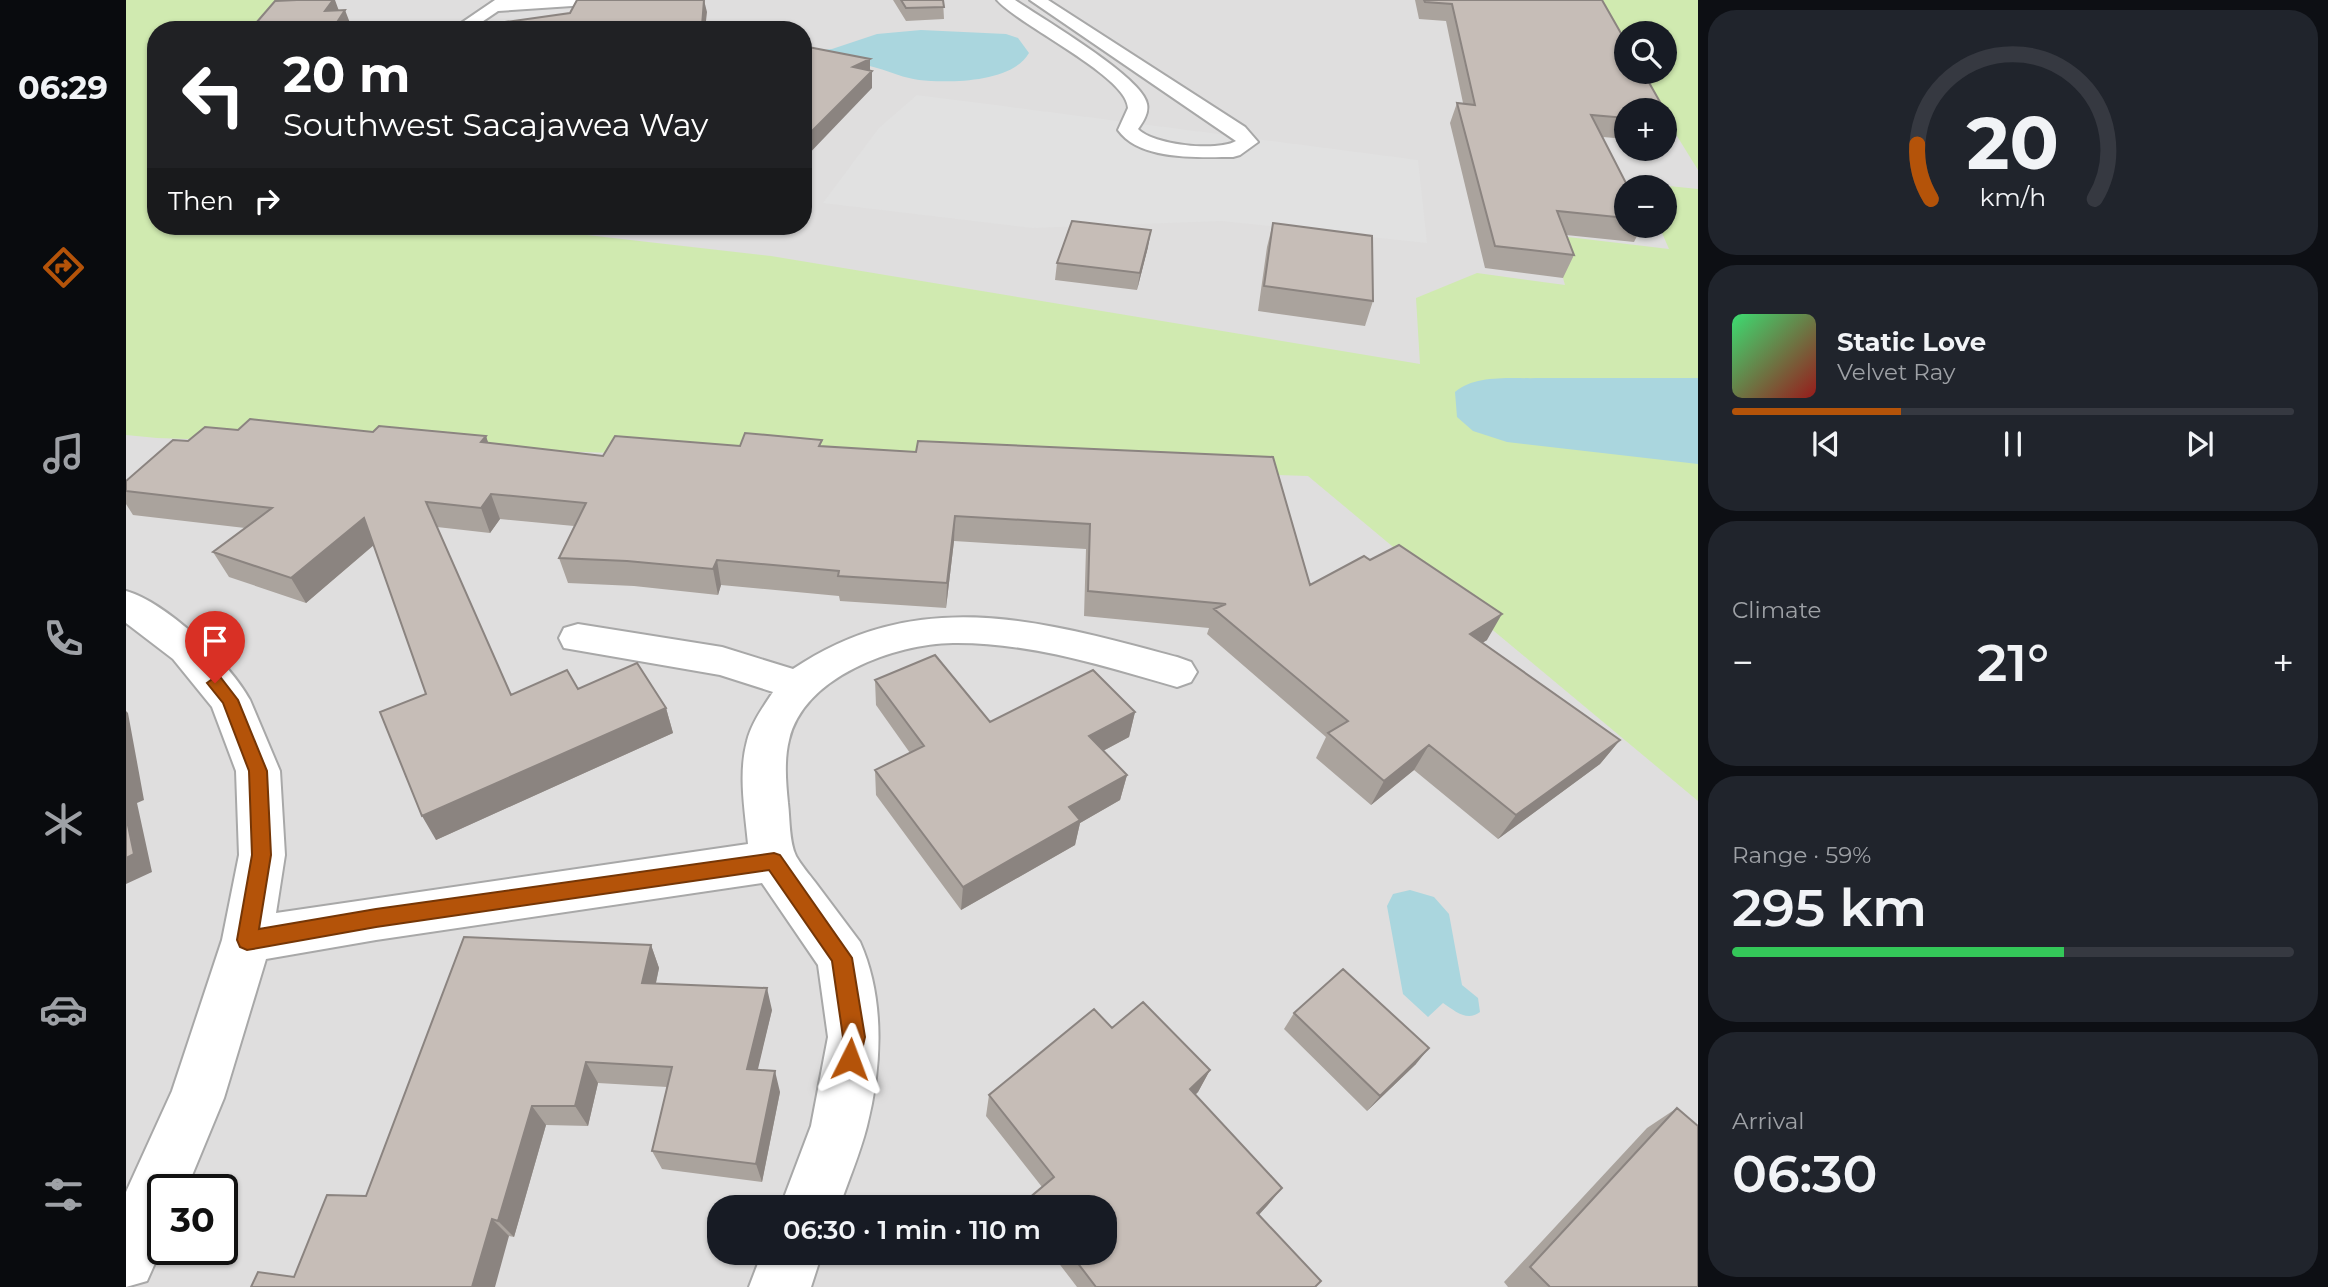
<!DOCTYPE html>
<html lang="en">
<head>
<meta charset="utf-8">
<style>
	:root { --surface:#171b24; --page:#20242c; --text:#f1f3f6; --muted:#9ea1a6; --line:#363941; --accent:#b45309 }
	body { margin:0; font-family:Montserrat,sans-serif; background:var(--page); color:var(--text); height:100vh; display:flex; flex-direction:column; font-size:26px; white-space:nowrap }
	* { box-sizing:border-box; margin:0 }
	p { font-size:23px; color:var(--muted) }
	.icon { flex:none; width:38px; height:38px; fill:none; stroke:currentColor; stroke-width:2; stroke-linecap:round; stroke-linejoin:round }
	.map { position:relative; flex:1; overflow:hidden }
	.panel { display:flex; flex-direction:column; gap:10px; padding:10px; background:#0d0f14; width:630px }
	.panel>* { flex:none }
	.guide { position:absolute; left:21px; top:21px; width:665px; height:214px; border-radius:28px; box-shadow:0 2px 5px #0004; background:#202124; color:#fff; overflow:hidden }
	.tools { position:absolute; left:1488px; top:21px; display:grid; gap:14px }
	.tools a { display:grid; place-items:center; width:63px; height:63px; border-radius:50%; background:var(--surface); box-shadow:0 2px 5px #0004; font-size:35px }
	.speed { position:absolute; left:21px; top:1174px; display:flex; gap:14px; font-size:35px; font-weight:700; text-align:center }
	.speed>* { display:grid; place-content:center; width:91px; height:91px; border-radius:50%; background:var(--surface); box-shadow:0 2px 5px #0004; line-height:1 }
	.speed .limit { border:4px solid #111; border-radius:10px; background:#fff; color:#111 }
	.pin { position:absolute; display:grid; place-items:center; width:60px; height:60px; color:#fff; margin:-72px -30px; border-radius:50% 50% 50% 0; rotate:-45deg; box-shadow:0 0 7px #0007 }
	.pin .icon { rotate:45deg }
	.me { position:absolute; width:77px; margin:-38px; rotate:3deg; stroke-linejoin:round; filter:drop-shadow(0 0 5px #0008) }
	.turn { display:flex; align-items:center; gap:24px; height:147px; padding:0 21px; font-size:32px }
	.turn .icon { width:91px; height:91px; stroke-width:2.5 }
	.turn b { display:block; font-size:49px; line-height:60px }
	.then { display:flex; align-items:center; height:66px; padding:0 21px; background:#0003; gap:14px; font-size:26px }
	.big { font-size:52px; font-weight:600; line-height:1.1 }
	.panel .widget { flex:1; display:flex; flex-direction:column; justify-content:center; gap:10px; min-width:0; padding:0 24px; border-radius:28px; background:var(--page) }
	.panel .dial { align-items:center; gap:0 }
	.dial svg { height:182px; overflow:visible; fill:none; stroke:var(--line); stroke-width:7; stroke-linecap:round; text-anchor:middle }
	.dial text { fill:var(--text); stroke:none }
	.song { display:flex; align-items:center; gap:21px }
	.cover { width:84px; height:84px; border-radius:10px; background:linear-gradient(135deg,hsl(140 70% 55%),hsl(0 70% 35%)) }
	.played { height:7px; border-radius:4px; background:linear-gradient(90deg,var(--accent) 30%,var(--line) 30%) }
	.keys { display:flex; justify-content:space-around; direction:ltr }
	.heat { display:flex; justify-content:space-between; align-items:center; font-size:38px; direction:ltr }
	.charge { height:10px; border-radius:5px; background:linear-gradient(90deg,#34c759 59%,var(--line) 0) }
	.trip { position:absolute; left:581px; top:1195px; width:410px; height:70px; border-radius:28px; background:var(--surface); box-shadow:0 2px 5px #0004; font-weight:600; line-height:70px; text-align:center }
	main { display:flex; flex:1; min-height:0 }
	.tabs { display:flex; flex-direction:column; width:126px; justify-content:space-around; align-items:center; background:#090b0e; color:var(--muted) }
	.tabs .icon { width:49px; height:49px }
	.tabs .active { color:var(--accent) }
	.tabs b { font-size:32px; color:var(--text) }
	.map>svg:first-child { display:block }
	.residential { fill:#dfdede; fill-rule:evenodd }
	.grass { fill:#d0eab0 }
	.parking { fill:#e1e1e1 }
	.water { fill:#aad6de }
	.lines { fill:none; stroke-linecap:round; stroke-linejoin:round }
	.minor-casing { stroke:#a8a8a8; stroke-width:4 }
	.minor { fill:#fff; fill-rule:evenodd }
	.wall { fill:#aaa39d }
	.shaded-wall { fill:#8b8480 }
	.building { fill:#c6bdb7; stroke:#8b8480; stroke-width:2 }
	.route { fill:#b45309; stroke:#753606; stroke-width:2 }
</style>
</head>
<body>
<main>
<nav class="tabs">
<b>06:29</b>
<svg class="icon active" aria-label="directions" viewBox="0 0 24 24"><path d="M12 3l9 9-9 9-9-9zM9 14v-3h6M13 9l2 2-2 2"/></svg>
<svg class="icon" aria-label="music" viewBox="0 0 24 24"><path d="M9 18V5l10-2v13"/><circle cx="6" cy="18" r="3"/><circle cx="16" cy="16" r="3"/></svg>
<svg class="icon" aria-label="phone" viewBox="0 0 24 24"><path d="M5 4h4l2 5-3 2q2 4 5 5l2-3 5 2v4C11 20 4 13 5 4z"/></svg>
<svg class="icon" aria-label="climate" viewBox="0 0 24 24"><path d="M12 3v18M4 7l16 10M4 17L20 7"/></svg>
<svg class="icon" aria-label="car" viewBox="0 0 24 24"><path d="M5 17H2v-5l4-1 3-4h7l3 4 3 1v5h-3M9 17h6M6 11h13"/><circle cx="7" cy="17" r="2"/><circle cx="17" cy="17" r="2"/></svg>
<svg class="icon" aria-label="filters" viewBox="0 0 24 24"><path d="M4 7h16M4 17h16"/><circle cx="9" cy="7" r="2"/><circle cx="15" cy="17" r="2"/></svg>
</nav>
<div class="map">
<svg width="1572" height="1287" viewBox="0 0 1572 1287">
	<rect width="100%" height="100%" fill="#f1eee8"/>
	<path class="residential" d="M0 0H1572V1287H0ZM30 30H677V226H30ZM1500 33H1538V72H1500ZM1500 110H1538V149H1500ZM1500 187H1538V226H1500ZM37 1190H96V1250H37ZM593 1208H978V1253H593Z"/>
	<path class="grass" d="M0 0H161L132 30H30V226H382L645 256 1294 364 1290 298 1351 273 1439 285 1425 235 1543 249 1533 226H1538V187H1515L1513 183 1572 189V801L1182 476 31 438 0 435Z
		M1467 0H1572V170L1538 115V110L1511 72H1538V33H1500V53Z"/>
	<path class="parking" d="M791 95 1292 160 1301 243 1096 221 906 228 697 203 753 128Z"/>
	<path class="water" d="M795 30 880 34 892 38 903 53C886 83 822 83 793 80 778 78 765 72 751 68 727 61 702 57 677 52L706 49 751 34Z
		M1414 378H1572V464L1381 442 1347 431 1331 417 1329 392C1350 374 1387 379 1414 378Z
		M1284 890 1308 897 1323 914 1336 985 1352 998 1354 1012C1341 1022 1329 1011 1317 1003L1302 1017 1277 994 1261 906 1267 894Z"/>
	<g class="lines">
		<g class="minor-casing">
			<path id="minor" d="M369 0H469L461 5 372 11 344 30H325Z
				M871 0H889C914 17 1018 78 1021 104 1023 113 1017 122 1012 129 1027 145 1091 152 1110 141L904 0H922L1119 127 1132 142 1114 155 1107 157C1072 157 1014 161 992 130L1002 108C1001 76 894 26 871 0Z
				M0 591C41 603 104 663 124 700L154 771 159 855 150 913 622 844C619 811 612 774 621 741 625 724 637 707 647 692L594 675 438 648 433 638 438 628 452 624 596 647 667 669C794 584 915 621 1051 657L1065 662 1071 672 1065 682 1051 687C978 666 903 642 827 643 769 644 678 676 663 740 658 760 660 783 662 803 664 819 663 842 670 856 675 865 683 874 689 882 704 902 719 922 734 942 759 998 756 1067 741 1126 734 1154 722 1181 713 1208H654L685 1126 702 1037 692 965 636 883 250 940 140 959 98 1098 60 1190H37V1245L21 1281 0 1287V1192L46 1091 96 940 113 855 110 771 86 707 47 659 0 623Z
				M636 1253H696L685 1287H623Z"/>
		</g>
		<use href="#minor" class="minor"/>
	</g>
	<path class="wall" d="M767 0H817L818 19 780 21Z
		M1289 0H1476L1546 123 1538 138V110H1500V139L1477 137 1500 187V226H1516L1508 242 1440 235 1448 255 1437 278 1359 268 1324 123 1331 103H1337L1320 21 1293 19Z
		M1147 223 1247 301 1239 326 1132 311 1141 247Z
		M1022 247 1011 290 929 280 931 263Z
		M112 430 247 432 360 436 362 443 477 456 614 446H696L1184 585 1361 640 1356 643 1494 740 1474 764 1372 839 1288 770 1245 805 1190 758 1200 737 1081 634 1083 628 958 616 960 549 828 541 820 608 714 601 713 596 595 585 592 595 508 586 442 583 433 558 448 526 374 519 364 533 311 527 385 695 452 689 540 708 547 733 310 840 300 694 248 545 180 603 103 577 87 552 119 528 7 515 0 504V481L62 441Z
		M749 680 864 722 1009 712 1003 737 977 751 1001 775 994 800 954 823 949 845 835 910 750 795 749 770 784 753 750 705Z
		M525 945 533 968 530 983 646 1010 631 1070 654 1092 636 1182 536 1169 526 1151 541 1087 472 1083 462 1126 420 1125 388 1237 383 1236 168 1277 240 1196Z
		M1168 1013 1290 1064 1241 1111 1158 1029Z
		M986 1028 1084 1070 1072 1092 1069 1095 1156 1188 1133 1215 1189 1287H951L925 1253H978V1208H900L902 1199 916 1187 860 1116 863 1095Z
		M1551 1108 1572 1287H1382L1378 1282 1521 1128Z"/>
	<path class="shaded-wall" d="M207 0H209L213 11H199Z
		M578 0 581 12 579 30 576 26Z
		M219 10 224 23 219 30H206Z
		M744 59V73L746 71V88L677 160V140L727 67Z
		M1025 230 1022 247 1011 290 1014 273Z
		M360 436 368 461 355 442Z
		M365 494 374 519 364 533 355 508Z
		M829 516 828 541 820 608 821 583Z
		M238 518 250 543 180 603 165 578Z
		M591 560 595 585 592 595 587 569Z
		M1376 614 1361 640 1330 659 1344 634Z
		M540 708 547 733 310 840 296 816Z
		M0 711 2 713 18 800 11 803 26 872 0 884Z
		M1009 712 1003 737 958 761 963 736Z
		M1494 740 1474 764 1372 839 1390 815Z
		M1303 745 1288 770 1245 805 1258 781Z
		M1001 775 994 800 954 823 949 845 835 910 837 887 943 807Z
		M525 945 533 968 525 1005 516 983Z
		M641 988 646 1010 627 1090 621 1069Z
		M1303 1048 1290 1064 1241 1111 1254 1096Z
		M460 1062 472 1083 462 1126 449 1106Z
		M1084 1070 1072 1092 1053 1110 1064 1089Z
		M649 1071 654 1092 636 1182 630 1164Z
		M406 1106 420 1125 388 1237 372 1221Z
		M1156 1188 1141 1206 1117 1231 1131 1213Z
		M366 1219 383 1236 369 1287H346Z"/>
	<path class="building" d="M171 0H207L199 11 219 10 206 30H124L149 1Z
		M451 0H578L576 26 595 30H362L358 25 444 13Z
		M775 0H817L818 7 780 8Z
		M1298 0H1476L1500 42V72H1517L1546 123 1538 122V110H1500V118L1465 115 1502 187H1500V218L1431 211 1448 255 1369 246 1331 103 1349 105 1326 4 1299 2Z
		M677 46 744 59 727 67 746 71 677 140Z
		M946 221 1025 230 1014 273 931 263Z
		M1147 223 1246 236 1247 301 1138 286Z
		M124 419 247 432 253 426 360 436 355 442 477 456 489 436 614 446 619 433 696 440 693 446 790 452 792 441 1147 457 1184 585 1238 556 1244 560 1273 545 1376 614 1344 634 1494 740 1390 815 1303 745 1258 781 1202 733 1222 721 1088 609 1100 604 962 591 964 524 829 516 821 583 712 576 713 571 591 560 587 569 501 561 433 558 460 503 365 494 355 508 300 502 385 695 441 670 452 689 511 663 540 708 296 816 254 712 300 694 238 518 165 578 87 552 146 508 0 491V481L47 440 62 441 79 427 112 430Z
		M809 655 864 722 967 670 1009 712 963 736 1001 775 943 807 954 820 837 887 749 770 798 746 749 680Z
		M0 816 8 854 0 858Z
		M338 937 525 945 516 983 641 988 621 1069 649 1071 630 1164 526 1151 546 1067 460 1062 449 1106H406L372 1221 366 1219 346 1287H125L132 1272 168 1277 201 1195 240 1196Z
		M1217 969 1303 1048 1254 1096 1168 1013Z
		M1017 1002 1084 1070 1064 1089 1156 1188 1131 1213 1195 1281 1189 1287H970L944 1253H978V1208H909L902 1199 928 1177 863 1095 968 1009 986 1028Z
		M1551 1108 1572 1126V1287H1424L1404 1267Z"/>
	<path class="route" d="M89 677 95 678 112 700 141 771 145 855 133 929 250 909 648 853 654 855 726 958 739 1037 732 1067 724 1070 717 1067 713 1059 717 1037 706 961 643 870 250 927 121 950 114 947 111 940 126 855 123 771 97 703 81 683Z"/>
</svg>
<div class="tools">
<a><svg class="icon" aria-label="search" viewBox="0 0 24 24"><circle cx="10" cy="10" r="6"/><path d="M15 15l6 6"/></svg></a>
<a>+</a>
<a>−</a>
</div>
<div class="speed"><div class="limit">30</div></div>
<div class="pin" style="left:89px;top:683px;background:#d93025"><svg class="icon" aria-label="arrive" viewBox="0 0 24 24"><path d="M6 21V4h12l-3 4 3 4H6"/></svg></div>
<svg class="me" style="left:724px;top:1059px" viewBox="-20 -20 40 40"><path d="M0-17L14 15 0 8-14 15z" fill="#b45309" stroke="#fff" stroke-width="4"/></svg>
<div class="trip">06:30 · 1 min · 110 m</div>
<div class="guide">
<div class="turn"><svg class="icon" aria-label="left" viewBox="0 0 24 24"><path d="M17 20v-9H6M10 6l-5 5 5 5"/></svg><div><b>20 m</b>Southwest Sacajawea Way</div></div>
<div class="then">Then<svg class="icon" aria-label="right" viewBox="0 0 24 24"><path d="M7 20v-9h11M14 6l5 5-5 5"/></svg></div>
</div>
</div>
<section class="panel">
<div class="widget dial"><svg viewBox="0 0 100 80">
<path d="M14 69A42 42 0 1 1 86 69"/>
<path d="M14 69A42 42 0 0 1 8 45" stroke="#b45309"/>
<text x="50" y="56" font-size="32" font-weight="700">20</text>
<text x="50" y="72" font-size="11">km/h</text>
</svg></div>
<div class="widget">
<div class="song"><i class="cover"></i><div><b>Static Love</b><p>Velvet Ray</p></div></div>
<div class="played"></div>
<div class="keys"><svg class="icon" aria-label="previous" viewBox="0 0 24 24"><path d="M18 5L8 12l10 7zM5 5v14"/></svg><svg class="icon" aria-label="pause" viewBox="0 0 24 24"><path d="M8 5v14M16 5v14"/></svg><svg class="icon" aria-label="next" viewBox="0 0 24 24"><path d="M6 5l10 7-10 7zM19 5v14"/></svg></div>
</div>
<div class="widget"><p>Climate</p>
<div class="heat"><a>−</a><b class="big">21°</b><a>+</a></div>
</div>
<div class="widget"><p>Range · 59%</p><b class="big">295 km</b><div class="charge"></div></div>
<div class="widget"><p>Arrival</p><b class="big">06:30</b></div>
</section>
</main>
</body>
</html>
